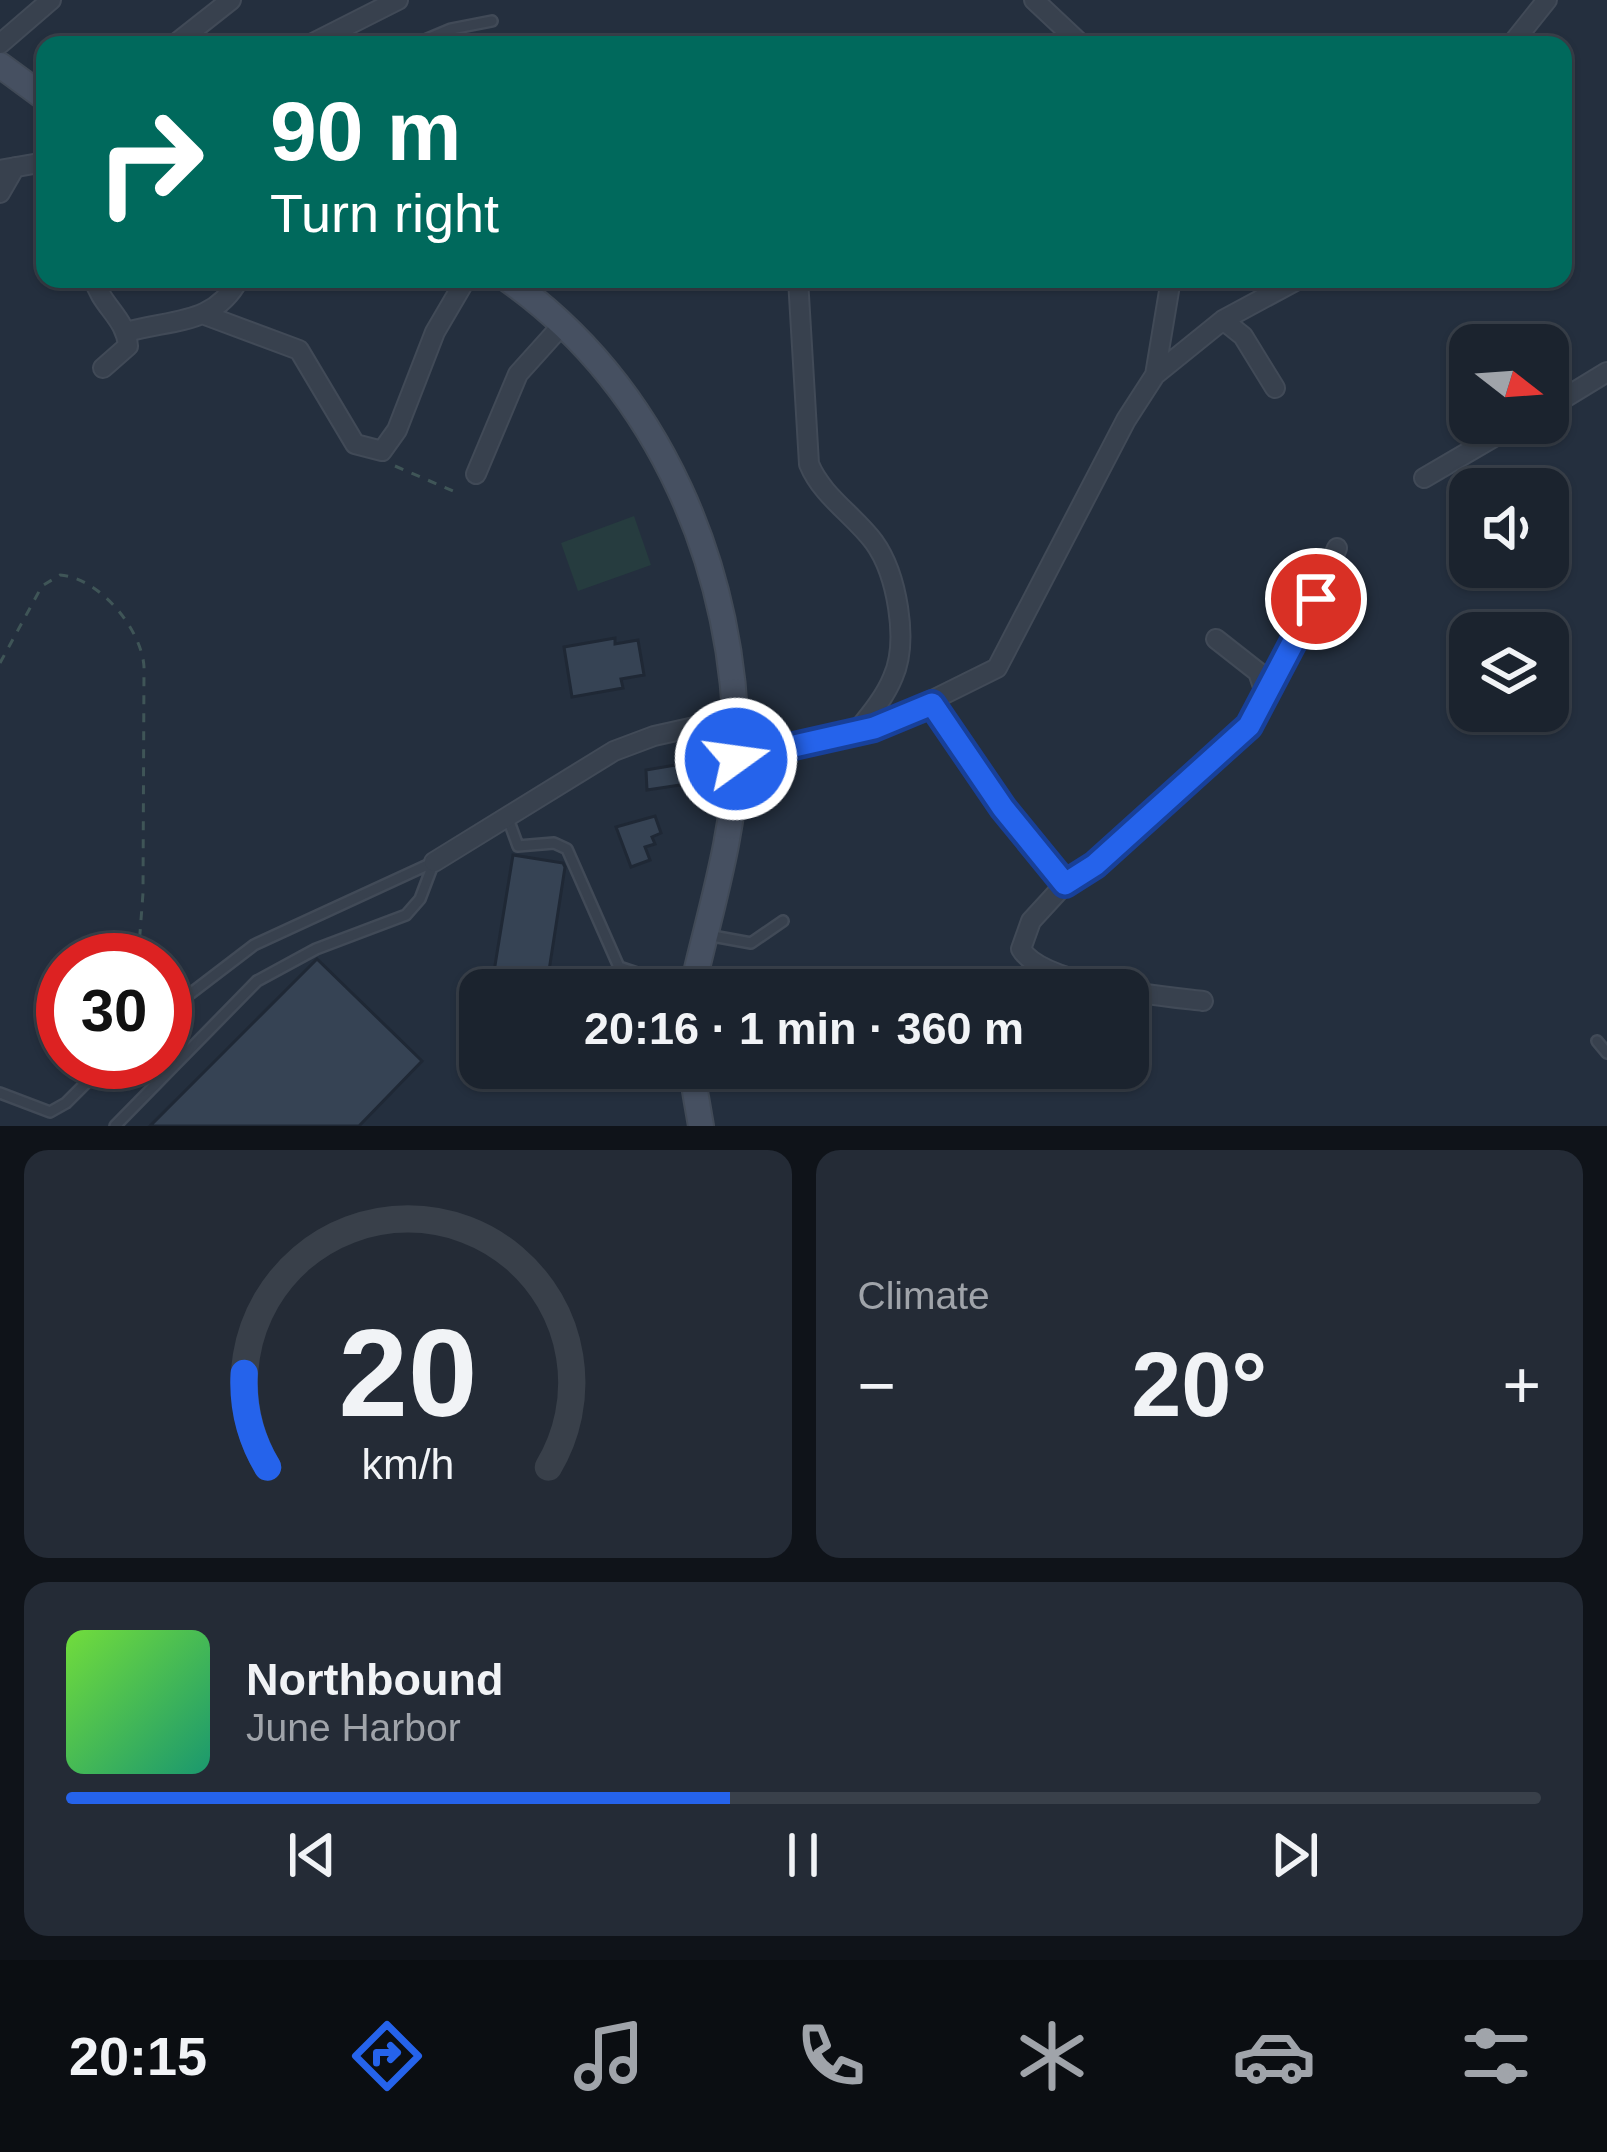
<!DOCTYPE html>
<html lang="en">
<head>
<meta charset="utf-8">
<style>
	:root { --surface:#1b232e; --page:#242b36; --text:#f1f3f6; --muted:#a0a4aa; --line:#39404a; --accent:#2563eb }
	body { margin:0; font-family:Arial,sans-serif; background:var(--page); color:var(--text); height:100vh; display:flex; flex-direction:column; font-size:45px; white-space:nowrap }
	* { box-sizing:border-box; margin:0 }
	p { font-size:39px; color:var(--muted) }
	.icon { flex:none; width:66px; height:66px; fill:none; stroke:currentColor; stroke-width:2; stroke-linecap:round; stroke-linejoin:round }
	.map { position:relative; height:1126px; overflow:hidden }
	.side { display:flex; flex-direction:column; gap:24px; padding:24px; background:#0f1319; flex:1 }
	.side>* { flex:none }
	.banner { position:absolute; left:36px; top:36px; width:1536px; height:252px; border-radius:24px; box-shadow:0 3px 9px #0004,0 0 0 3px var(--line); background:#00695c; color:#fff; overflow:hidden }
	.needle { width:78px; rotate:107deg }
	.tools { position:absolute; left:1449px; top:324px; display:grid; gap:24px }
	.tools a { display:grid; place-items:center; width:120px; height:120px; border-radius:24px; background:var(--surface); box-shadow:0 3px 9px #0004,0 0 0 3px var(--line); font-size:60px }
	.speed { position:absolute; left:36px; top:933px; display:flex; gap:24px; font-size:60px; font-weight:700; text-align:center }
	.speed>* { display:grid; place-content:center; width:156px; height:156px; border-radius:50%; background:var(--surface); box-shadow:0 3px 9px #0004,0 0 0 3px var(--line); line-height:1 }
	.speed .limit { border:18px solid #d22; background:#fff; color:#111 }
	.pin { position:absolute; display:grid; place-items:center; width:102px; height:102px; color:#fff; margin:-51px; border:6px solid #fff; border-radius:50%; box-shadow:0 3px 12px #0007 }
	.me { position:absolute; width:132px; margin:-66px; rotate:76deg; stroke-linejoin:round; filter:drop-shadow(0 0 9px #0008) }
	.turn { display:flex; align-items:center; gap:42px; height:252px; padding:0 36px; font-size:54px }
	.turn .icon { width:156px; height:156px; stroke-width:2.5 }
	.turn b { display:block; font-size:84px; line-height:102px }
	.big { font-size:90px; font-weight:800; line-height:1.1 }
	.side .card { flex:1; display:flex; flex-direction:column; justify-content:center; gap:18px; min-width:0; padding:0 42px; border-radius:24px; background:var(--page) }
	.side .dial { align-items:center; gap:0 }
	.dial svg { height:312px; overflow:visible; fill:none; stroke:var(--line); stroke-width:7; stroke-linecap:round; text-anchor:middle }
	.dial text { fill:var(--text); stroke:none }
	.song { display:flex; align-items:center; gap:36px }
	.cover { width:144px; height:144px; border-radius:18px; background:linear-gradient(135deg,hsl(100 70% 55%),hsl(160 70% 35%)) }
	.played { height:12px; border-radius:6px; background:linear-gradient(90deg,var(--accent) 45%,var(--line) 45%) }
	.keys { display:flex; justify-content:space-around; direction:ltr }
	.heat { display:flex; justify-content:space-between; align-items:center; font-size:66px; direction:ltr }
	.side .tiles { flex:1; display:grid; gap:24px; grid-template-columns:1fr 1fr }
	.card:last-child { grid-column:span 2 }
	.trip { position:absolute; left:459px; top:969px; width:690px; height:120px; border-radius:24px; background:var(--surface); box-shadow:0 3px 9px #0004,0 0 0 3px var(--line); font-weight:800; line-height:120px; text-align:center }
	.menu { display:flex; height:192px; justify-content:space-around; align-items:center; background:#0b0e12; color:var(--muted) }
	.menu .icon { width:84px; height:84px }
	.menu .on { color:var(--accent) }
	.menu b { font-size:54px; color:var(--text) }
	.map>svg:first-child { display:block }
	.green { fill:#263c3f }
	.building { fill:#364354; stroke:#1f2835; stroke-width:3 }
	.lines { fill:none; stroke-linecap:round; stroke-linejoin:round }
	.service-casing { stroke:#414a57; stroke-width:14 }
	.minor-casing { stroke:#414a57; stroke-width:22 }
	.secondary-casing { stroke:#414a57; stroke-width:28 }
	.path { stroke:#3f5557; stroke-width:3; stroke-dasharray:9 9; stroke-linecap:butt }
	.service { stroke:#38414e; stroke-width:9 }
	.minor { stroke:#38414e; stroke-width:18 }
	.secondary { stroke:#465061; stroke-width:24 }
	.route-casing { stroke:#184099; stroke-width:30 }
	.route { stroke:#2563eb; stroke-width:21 }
</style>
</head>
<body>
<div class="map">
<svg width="1607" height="1126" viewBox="0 0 1607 1126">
	<rect width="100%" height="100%" fill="#242f3e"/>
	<path class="green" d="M634 516 651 565 578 591 561 543Z"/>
	<path class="building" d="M615 638V644L638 640 644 675 621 679 623 688 572 697 564 647Z
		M699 761 700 782 647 790 646 770Z
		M655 816 661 833 652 837 655 844 645 847 650 860 631 867 616 827Z
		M513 855 563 863 565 867 546 990H491Z
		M317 959 422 1061 359 1126H150Z"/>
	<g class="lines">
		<g class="service-casing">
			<path id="service" d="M413 45 451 29 492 21
				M507 816 518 846 554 843 567 849 619 967 687 990
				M707 935 751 943 783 921
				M165 1013 254 945 434 862
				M1597 1041 1607 1053
				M0 1093 50 1112 66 1103 107 1062
				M115 1126 257 981 316 949 406 915 420 899 434 862"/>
		</g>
		<g class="minor-casing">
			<path id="minor" d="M1034 0 1082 45
				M0 44 51 0
				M174 45 231 0
				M309 45 398 0
				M1511 45 1547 0
				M0 170 45 162
				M0 193 15 167
				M94 279C101 306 126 318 128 346L103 368
				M798 279 809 464C822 496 854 515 874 542 897 574 909 641 893 677 885 697 870 715 857 731
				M205 315 299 350 355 444 382 451 397 430 435 332 466 279
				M1223 320 1243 336 1275 388
				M127 332C170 319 214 326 239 279
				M1155 375 1171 279
				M1548 408 1607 372
				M476 474 518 374 563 324
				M1424 478 1518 423
				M1216 639 1258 672 1265 693
				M931 704 1003 808 1065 884 1095 865 1249 726 1316 599 1337 548
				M736 759 874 729 997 668 1126 420 1155 375 1223 320 1299 279
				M434 862 614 751 654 736 735 718
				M1065 884 1031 921 1021 949C1042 985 1162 996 1203 1001"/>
		</g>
		<g class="secondary-casing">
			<path id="secondary" d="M0 65 45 98
				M507 279C660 387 738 572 736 756 735 834 709 914 692 990
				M691 1068 701 1126"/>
		</g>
		<path class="path" d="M395 466 453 491
			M0 663 42 586 60 575C100 578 142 630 144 667L143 893 138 960
			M165 988 175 990"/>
		<use href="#service" class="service"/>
		<use href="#minor" class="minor"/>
		<use href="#secondary" class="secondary"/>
	</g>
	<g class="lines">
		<g class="route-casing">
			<path id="route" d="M736 759 874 728 932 704 1003 808 1065 884 1095 865 1249 726 1316 599"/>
		</g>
		<use href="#route" class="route"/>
	</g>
</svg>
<div class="tools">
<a><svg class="needle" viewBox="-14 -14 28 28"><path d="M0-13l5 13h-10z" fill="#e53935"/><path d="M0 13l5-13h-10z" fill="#a0a4aa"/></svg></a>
<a><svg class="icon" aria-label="sound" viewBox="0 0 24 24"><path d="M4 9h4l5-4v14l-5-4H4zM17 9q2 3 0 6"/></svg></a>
<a><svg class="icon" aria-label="layers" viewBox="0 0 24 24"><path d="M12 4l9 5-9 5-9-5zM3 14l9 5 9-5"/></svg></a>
</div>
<div class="speed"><div class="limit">30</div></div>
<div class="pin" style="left:1316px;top:599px;background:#d93025"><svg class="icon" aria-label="arrive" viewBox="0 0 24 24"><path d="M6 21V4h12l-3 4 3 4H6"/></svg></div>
<svg class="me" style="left:736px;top:759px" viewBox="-20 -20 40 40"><circle r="17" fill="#2563eb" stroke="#fff" stroke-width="3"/><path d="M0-11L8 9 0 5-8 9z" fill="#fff"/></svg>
<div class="trip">20:16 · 1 min · 360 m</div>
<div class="banner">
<div class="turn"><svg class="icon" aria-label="right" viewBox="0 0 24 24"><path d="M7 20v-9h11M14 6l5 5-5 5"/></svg><div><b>90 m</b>Turn right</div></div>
</div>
</div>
<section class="side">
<div class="tiles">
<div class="card dial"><svg viewBox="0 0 100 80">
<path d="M14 69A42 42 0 1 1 86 69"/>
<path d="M14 69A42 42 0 0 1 8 45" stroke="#2563eb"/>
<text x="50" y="56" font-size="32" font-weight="700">20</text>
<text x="50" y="72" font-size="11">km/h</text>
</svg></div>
<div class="card"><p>Climate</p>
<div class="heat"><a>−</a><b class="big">20°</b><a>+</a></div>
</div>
<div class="card">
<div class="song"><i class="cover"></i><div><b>Northbound</b><p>June Harbor</p></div></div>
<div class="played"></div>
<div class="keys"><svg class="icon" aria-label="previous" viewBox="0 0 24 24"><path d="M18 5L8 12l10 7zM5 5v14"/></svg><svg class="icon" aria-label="pause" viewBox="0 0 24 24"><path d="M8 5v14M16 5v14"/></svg><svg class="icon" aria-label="next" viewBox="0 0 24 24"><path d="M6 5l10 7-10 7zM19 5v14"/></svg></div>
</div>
</div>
</section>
<nav class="menu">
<b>20:15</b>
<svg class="icon on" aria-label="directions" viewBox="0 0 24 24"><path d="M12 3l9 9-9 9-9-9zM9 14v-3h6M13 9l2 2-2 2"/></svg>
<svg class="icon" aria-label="music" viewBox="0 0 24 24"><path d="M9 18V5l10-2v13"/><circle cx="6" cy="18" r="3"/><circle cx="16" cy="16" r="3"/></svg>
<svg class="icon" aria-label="phone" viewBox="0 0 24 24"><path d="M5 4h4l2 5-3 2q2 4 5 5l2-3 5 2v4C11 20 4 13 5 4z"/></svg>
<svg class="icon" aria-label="climate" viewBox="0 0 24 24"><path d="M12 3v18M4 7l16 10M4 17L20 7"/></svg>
<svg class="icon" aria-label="car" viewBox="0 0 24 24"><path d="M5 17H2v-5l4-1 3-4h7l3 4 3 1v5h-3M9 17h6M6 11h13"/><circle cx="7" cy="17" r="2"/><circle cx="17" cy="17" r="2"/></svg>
<svg class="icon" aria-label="filters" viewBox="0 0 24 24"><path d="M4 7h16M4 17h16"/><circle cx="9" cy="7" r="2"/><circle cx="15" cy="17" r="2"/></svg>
</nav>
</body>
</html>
